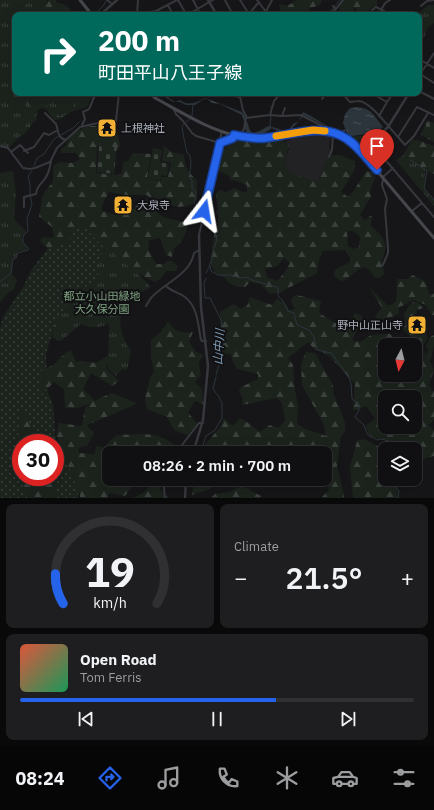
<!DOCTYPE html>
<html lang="en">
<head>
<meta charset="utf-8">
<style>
	:root { --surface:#101012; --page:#1e1e20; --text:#f1f3f6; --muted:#9c9d9f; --line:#303032; --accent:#2563eb }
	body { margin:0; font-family:"IBM Plex Sans","Noto Sans JP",sans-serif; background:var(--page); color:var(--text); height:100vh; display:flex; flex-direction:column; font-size:15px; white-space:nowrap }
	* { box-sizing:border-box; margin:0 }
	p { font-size:13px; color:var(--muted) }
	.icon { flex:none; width:22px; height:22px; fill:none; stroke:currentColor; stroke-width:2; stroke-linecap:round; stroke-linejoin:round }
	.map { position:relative; height:498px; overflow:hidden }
	.drawer { display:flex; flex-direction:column; gap:6px; padding:6px; background:#09090a; flex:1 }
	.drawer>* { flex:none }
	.hud { position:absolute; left:12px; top:12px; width:410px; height:84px; border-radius:8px; box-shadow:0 4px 16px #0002,0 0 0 1px var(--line); background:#00695c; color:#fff; overflow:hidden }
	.needle { width:26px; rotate:187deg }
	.buttons { position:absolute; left:378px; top:338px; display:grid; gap:8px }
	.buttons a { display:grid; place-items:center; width:44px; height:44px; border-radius:8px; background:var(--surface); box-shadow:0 4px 16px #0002,0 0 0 1px var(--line); font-size:20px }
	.speed { position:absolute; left:12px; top:434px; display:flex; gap:8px; font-size:20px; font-weight:700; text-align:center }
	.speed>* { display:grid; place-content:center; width:52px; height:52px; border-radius:50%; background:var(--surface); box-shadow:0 4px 16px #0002,0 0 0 1px var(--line); line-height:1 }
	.speed .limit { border:6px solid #d22; background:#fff; color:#111 }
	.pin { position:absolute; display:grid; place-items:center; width:34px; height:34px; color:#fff; margin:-41px -17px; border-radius:50% 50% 50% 0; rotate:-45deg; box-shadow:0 0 4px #0007 }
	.pin .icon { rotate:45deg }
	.me { position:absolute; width:44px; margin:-22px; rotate:14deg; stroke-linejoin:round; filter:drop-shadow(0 0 3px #0008) }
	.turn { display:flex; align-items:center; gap:14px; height:84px; padding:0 20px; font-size:18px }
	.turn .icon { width:52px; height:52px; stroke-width:2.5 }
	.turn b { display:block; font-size:28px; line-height:34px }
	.big { font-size:30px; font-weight:600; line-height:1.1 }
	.drawer .tile { flex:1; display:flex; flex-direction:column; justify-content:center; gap:6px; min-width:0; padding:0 14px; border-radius:8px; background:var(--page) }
	.drawer .dial { align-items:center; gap:0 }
	.dial svg { height:104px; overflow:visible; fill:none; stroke:var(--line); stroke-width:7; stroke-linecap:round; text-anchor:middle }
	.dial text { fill:var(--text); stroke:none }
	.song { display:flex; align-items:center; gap:12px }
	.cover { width:48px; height:48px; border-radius:6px; background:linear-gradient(135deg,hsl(10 70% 55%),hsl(150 70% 35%)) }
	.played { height:4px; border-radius:2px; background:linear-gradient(90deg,var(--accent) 65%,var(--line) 65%) }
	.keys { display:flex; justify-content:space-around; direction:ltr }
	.heat { display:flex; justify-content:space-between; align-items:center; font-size:22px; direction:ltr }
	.drawer .tiles { flex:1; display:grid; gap:6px; grid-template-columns:1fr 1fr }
	.tile:last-child { grid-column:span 2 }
	.trip { position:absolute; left:102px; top:446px; width:230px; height:40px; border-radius:8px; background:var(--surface); box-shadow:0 4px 16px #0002,0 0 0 1px var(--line); font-weight:600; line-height:40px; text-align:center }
	.dock { display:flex; height:64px; justify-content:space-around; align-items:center; background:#060607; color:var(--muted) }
	.dock .icon { width:28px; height:28px }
	.dock .current { color:var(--accent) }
	.dock b { font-size:18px; color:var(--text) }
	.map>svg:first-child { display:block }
	.built { fill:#222225 }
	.grass { fill:url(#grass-dots); fill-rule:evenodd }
	.forest { fill:url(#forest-firs); fill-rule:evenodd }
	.cemetery { fill:url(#cemetery-stones) }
	.park { fill:url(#park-tufts) }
	.water { fill:url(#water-ripples) }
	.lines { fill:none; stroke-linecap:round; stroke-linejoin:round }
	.stream { stroke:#2c353c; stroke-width:1 }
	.river { stroke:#2c353c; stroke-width:4 }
	.minor { stroke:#37383d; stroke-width:2 }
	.tertiary { stroke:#37383d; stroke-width:2.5 }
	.secondary { stroke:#45474d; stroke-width:3 }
	.route-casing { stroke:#184099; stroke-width:10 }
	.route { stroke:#2563eb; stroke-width:7 }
	.slow { stroke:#f59e0b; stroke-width:7 }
	.labels { text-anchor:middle; stroke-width:4; stroke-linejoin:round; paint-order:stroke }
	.poi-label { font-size:11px; fill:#a8adb8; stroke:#111113; text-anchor:start }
	.park-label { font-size:11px; fill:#7fa381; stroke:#111113 }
	.water-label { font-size:12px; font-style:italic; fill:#7f9bb3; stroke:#111113 }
</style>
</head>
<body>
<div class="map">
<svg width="434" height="498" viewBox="0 0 434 498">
	<defs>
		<pattern id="grass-dots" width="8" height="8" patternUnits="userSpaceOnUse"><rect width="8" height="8" fill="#1c231d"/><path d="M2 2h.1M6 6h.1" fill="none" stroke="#3a403c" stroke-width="1.8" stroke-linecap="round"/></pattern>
		<pattern id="forest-firs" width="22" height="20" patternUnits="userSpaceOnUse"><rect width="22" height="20" fill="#1c231d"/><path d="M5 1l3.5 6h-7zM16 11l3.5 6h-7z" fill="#3a403c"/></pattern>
		<pattern id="cemetery-stones" width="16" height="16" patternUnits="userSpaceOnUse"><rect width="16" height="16" fill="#1c231d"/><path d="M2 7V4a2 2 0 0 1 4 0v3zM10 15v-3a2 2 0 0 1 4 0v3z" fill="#3a403c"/></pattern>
		<pattern id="park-tufts" width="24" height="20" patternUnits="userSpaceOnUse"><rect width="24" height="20" fill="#1c231d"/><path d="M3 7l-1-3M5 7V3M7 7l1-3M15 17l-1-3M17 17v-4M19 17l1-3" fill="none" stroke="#3a403c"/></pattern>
		<pattern id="water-ripples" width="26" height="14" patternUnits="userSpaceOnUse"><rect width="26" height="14" fill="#2c353c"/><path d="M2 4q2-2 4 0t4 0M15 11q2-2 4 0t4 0" fill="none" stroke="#485056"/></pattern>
	</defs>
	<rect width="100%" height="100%" fill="#161618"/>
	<path class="built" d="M313 133 331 134 329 147 331 151 326 164 318 181 315 182 290 173 285 162 289 148 286 141 298 136Z"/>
	<path class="grass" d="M81 222 106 247 98 261V275L95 282 81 289 70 299 54 327 46 354 47 390 53 404 56 444 59 448 69 452 80 489 78 494V498H0V328L3 317 23 287 32 269 57 237ZM21 443H55V477H21Z"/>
	<path class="forest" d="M0 0H46L47 2 49 0H56L57 3C66 3 69 7 74 15H15Z
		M296 0H322L320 5 310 8 307 15H282L279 5 282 4C288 7 291 4 296 0Z
		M343 0H377V5L368 10 372 15H360L355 7 352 15H340L339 6Z
		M15 93H93L87 107 71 112 61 119 54 120 46 109 42 108 38 110C35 123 25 136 12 142L0 101Z
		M91 126H100L104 131H110L118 135 120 145 118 150 115 149 114 147 97 146 96 173 116 175 122 173 123 162 128 161 133 153 151 154 147 178 161 181V177H168L171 163 162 161 164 146C170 152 175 154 184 154 184 165 188 173 197 180V200L191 205 179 207 162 204 146 195H127L109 192 102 205V211L116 215H127L142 200 147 199C151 203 154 210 159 214 167 221 180 218 188 226 185 234 182 244 174 248L172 257 166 255 160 238 149 240 148 249 156 264H165L167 261H172L178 266 176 271H166L161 278 155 282C148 279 142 274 134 273L98 242 85 228 76 229 66 245H60L53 250 45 246 40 241 43 237 52 238 54 237 52 227 39 217C43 199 39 197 53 182V166L59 162 73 163 80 159 76 153H61V149C68 145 66 143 70 137 75 130 83 128 91 126Z
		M241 139 259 140 280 139 289 144 285 162 290 173 315 182 318 181 326 165 328 156 339 155 355 161 354 171 341 192 348 197 353 192 366 171 373 172 375 178 370 190 371 197 360 215 365 220 370 216H373L370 225 381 235 386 246 382 262 384 274 379 278 374 277C362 254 355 279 341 281L334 276C334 266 343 267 350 262V257L345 250 323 251 319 260 317 273 281 292 270 294 261 284 250 282 245 287H237L229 283 225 278 217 274 211 266C211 258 213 230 218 226V216L216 212 218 209 216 194 220 190 226 192 235 188 245 193 247 191V185L237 181 231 180 229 176 219 171 216 167 220 151ZM347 231H354L360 237 359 247 353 249 348 246ZM284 258 290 263C287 270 282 275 277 281L267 277 265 269 277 266Z
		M412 140H417L434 146V174L403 160V155Z
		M413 275 426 282 429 294 432 295 434 293V315H432L426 305 414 300C408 302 405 306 398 307L399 313C392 317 385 320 378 319L375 316 382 308 369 287 387 305C402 307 394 288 398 279H407Z
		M297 295 321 301 319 313 345 329 351 326 354 313 360 315 363 319 352 340C366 345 362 337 373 335 378 334 384 334 390 334L397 342V345H385V375H415V362L418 358 427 353 428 350 426 347 430 337 434 335V346L430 361 434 370 429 385 434 392V420L428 425 434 430V456L417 461 415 465V449H389L394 442 371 437 365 426 375 419 366 406 353 411 355 384 330 357 321 351 315 350 308 342 288 358 293 365 295 391 298 405 297 424 305 429 326 436 324 425 302 385 301 364 306 352 315 353 333 385V392L345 423V431L341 437 337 466 344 495V498H321L329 490 325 475V453H198L221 426 224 418 233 426 240 418 250 424 259 432 270 425 278 428 285 421 282 403 277 398 242 405 243 399 239 391 241 387 258 379V374L237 369 233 362 231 354 222 353 220 312 234 304 240 309 247 306 250 297 272 305 277 299 286 304 289 310 295 309 291 300 293 297ZM385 397H415V427H385Z
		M168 322C177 333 180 333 193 332L189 342 196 352 204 355C197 362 199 365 201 374L195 382 202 389 203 404 195 401 188 412 197 424 194 428 187 435 174 430 167 417 147 409 145 399 150 378 154 372 151 357V340L160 333Z
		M110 345 115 351 106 368 119 381 112 386 91 373 83 389 95 401 100 398 112 393 136 403 132 406 87 425 88 427 94 433 87 446 78 448 79 453 95 454 96 446 104 447 115 436 119 435C141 435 159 430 176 447L175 453H109V479H121L132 486 125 496 109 493 108 498H80V494L74 481 56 434 59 423 82 426 85 408 90 404 76 408H65L64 389 54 382 41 395 39 393 42 369 52 366 65 353 71 350 76 362 81 361 96 363 108 356Z
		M25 409 32 431 30 441 27 443H21V448L18 450 21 454V466L12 456 19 436 18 430 20 410Z
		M364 439 385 450V479H396L398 498H353L350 467 357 441Z
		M55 471 58 478 55 498H28L21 477H55Z
		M195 479H230L207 490 192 495Z
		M154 483 161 485 160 489 164 492V498H133L143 493Z
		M242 486 261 496 260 498H211L215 494 229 492Z"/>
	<path class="cemetery" d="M427 120 434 123V142L421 135Z
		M99 146 117 147 114 174 97 172Z
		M153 148 162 150 160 162 169 164 167 176 161 175 160 180 148 178Z
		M413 302H417L424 308 416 310 417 313 414 314 412 318 413 328 414 330 422 329 428 337 423 346 425 353 418 356 415 359V345L410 336 403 329V327L406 325 404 315 408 307Z"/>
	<path class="park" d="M0 0H32L47 15H15V93H79C78 107 72 112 60 117L36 98 26 102 37 120 26 128 9 148 0 145Z
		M428 5H434V23L428 27 424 38H419V15H416Z
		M344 132 352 137 373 134 375 137 362 148H360L354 142 343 134Z
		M404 155 425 170 424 188 434 199V206L396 160Z
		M13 171 16 194 14 219 27 232 22 236 23 242 27 248 26 250 18 252 15 258 13 259 11 273 17 280 14 289 10 291 0 302V173Z
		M106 247 148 283 150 288 126 300C125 306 122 310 121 316 118 324 124 344 131 350L127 370 122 369 116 376 108 368 109 323C99 329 91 328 81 324L62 340 58 341 52 337 54 327 70 299 81 289 95 282 98 275V261Z"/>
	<path class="water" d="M154 93 166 96 175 102 180 100C189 107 197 102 205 98L242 112C248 119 245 128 252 134 259 135 262 128 269 127 276 126 282 132 288 131L293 124 299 121 303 112 309 115 332 129 342 131 345 129V131L342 134 328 129 324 125 304 115C299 121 294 126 289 132L283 133 271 128 256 136H252L247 130 242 115 220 104 212 103 207 99H204L195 105H186L180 102H173L165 97Z
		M356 107C371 107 374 116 383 127L376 133 351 136 347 133 343 123 345 114 350 108Z"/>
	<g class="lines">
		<path class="stream" d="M98 11 104 5 106 1
			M324 15 332 10 340 0
			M92 100 94 93
			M271 107V106
			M192 116 193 104
			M186 122 190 119
			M184 124 182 126C182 129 186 150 187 152 189 157 189 151 190 157 192 163 190 171 189 177L192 180V188L196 192 194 204 201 208 206 214 207 222 214 229 217 240C212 251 213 262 206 273
			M270 127 271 116
			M411 160 427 171 424 188 434 200
			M34 166 37 158 44 154 54 139 73 128 79 122
			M210 266 211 271 218 275H231L240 278 247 277 254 281 277 287 278 289V296L283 301 288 311 294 313 297 325 309 330 314 337 317 350 331 353 333 355 349 378 351 383 352 399 358 404 359 410 355 417 363 424 368 435 377 440 382 439 391 442 393 449
			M206 278 204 283 205 298H210L221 320 222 328 221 358 216 375
			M0 282 11 273 13 259 16 258 18 253 28 250 29 249 23 242V236L28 231 27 219 32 204 30 195V185L28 176 32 171
			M199 447 203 445 206 436 215 430 222 418V403L219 397 213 389 216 377
			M394 479 396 482 395 486 399 491 398 498
			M169 487 173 479
			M167 498V496"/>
		<path class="river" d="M246 124C249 142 260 133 269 128"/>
		<path class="minor" d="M107 0 112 4
			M138 0 137 14 156 11 177 0
			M178 0 186 14
			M193 0 201 15
			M225 0 233 15
			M240 0 249 14
			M257 0 266 12
			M168 5 173 15
			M333 6 336 9
			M421 6 427 1 434 0
			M372 10 376 7 384 11
			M381 10 385 3 390 0
			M249 14 259 2
			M187 15 213 0
			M264 15 272 0
			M329 15 336 9 343 0
			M419 59 434 68
			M420 74 434 83
			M419 76 434 53
			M136 93 150 94
			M225 93 227 95 240 97 243 110 247 118
			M342 93 350 102C353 102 356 101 359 101 371 102 389 128 398 137L417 107 434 115
			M371 93 387 102 379 116
			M155 98 161 93
			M322 99 326 93
			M387 102 393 93
			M173 108 176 114 183 121 192 133 196 136 220 143 233 138 234 135
			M45 113 56 124C59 131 56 137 66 140
			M270 115 274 101 281 93
			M282 116 285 108
			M82 125 85 119 83 112 89 109 96 93
			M239 136 244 129 246 118 270 115 282 116 301 115 324 127 327 131
			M398 137 405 145 414 136 428 113
			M371 143 434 217
			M0 146 8 148 23 168 30 169 35 168 50 162 57 148 80 127 98 123 112 122 116 121 119 93
			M24 151 34 147 44 133 49 135 56 131
			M11 152 20 145 28 153
			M329 157 332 150 333 134
			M383 177 393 168
			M24 207V197L36 194C37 186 40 185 44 180 49 174 50 168 51 161
			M204 211 222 131
			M412 211 422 203
			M199 235 204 213
			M383 265 388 253V248L385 209 387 199 382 185 383 179
			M166 286C172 292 178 292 185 297 198 307 198 325 201 340L202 341H206
			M146 306C147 304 149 301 151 298 164 283 190 275 194 253L199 250
			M173 453 182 445 199 423H203
			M163 479 165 498"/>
		<path class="tertiary" d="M208 0 217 15
			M100 15 117 0
			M419 91 434 99
			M361 152 388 127 409 93
			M193 453 203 420 208 366 201 307 199 235
			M185 498 186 479"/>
		<path class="secondary" d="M80 0 92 15
			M150 93 155 98C181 112 209 130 238 136 247 137 256 139 265 138 304 134 330 118 361 152L434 238"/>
	</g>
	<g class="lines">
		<g class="route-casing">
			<path id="route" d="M204 211 220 143 233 138 234 135C245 137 255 139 265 138 292 135 323 122 347 139 359 147 368 160 377 170"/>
		</g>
		<use href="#route" class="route"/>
		<path class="slow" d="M276 136 313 130 325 131"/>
	</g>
	<defs>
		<g id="temple-square" transform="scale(1)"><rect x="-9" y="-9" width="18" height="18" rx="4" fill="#f2b134" stroke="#111113"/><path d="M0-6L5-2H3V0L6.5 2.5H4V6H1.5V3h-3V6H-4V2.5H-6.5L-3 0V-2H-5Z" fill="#111"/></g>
	</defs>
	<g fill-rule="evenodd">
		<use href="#temple-square" x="107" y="128"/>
		<use href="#temple-square" x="123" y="205"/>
		<use href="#temple-square" x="417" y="325"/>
	</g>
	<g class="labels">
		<g class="poi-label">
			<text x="121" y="132">上根神社</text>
			<text x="137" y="209">大泉寺</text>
			<text x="403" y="329" text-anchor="end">野中山正山寺</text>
		</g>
		<g class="park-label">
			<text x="102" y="300">都立小山田緑地<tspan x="102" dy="13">大久保分園</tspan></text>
		</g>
		<g class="water-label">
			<text transform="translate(219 347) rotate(-86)" y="4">山中川</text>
		</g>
	</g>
</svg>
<div class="buttons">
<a><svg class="needle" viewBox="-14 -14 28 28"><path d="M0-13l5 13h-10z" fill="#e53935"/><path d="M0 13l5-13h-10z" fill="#9c9d9f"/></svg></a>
<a><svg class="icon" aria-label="search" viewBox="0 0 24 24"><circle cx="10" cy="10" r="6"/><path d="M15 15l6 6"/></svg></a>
<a><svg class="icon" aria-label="layers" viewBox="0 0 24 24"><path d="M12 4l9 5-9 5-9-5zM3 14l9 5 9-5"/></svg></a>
</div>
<div class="speed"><div class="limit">30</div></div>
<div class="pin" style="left:377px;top:170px;background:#d93025"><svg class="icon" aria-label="arrive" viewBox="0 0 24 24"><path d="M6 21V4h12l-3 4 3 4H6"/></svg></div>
<svg class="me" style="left:204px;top:211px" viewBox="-20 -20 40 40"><path d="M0-17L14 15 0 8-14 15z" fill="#2563eb" stroke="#fff" stroke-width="4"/></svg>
<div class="trip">08:26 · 2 min · 700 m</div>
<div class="hud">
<div class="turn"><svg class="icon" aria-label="right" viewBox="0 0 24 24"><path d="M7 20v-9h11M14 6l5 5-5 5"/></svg><div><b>200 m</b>町田平山八王子線</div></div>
</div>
</div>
<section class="drawer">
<div class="tiles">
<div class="tile dial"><svg viewBox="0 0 100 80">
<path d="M14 69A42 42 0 1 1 86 69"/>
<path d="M14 69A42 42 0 0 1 8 46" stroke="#2563eb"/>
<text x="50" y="56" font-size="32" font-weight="700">19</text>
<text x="50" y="72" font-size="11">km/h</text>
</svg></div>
<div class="tile"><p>Climate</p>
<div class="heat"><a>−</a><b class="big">21.5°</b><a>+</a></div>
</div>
<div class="tile">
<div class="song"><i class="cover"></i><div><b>Open Road</b><p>Tom Ferris</p></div></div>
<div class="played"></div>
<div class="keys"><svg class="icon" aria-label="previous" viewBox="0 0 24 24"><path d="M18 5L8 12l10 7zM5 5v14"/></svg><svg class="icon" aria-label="pause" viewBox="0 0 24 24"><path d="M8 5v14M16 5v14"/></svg><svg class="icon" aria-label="next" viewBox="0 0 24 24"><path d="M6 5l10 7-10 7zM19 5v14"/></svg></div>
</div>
</div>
</section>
<nav class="dock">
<b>08:24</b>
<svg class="icon current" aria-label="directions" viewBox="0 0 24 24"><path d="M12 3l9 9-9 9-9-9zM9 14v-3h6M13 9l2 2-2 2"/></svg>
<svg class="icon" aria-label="music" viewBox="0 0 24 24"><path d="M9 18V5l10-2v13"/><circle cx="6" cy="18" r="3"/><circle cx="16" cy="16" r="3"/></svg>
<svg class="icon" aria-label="phone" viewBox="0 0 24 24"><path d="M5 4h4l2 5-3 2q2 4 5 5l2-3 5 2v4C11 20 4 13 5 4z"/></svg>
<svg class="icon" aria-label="climate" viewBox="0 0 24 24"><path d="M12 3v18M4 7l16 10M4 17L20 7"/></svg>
<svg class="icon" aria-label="car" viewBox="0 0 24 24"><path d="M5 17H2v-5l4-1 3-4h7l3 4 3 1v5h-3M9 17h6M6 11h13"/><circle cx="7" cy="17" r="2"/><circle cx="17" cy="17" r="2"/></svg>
<svg class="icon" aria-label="filters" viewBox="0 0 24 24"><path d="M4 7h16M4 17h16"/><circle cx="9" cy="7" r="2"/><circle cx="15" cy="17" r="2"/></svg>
</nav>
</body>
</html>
